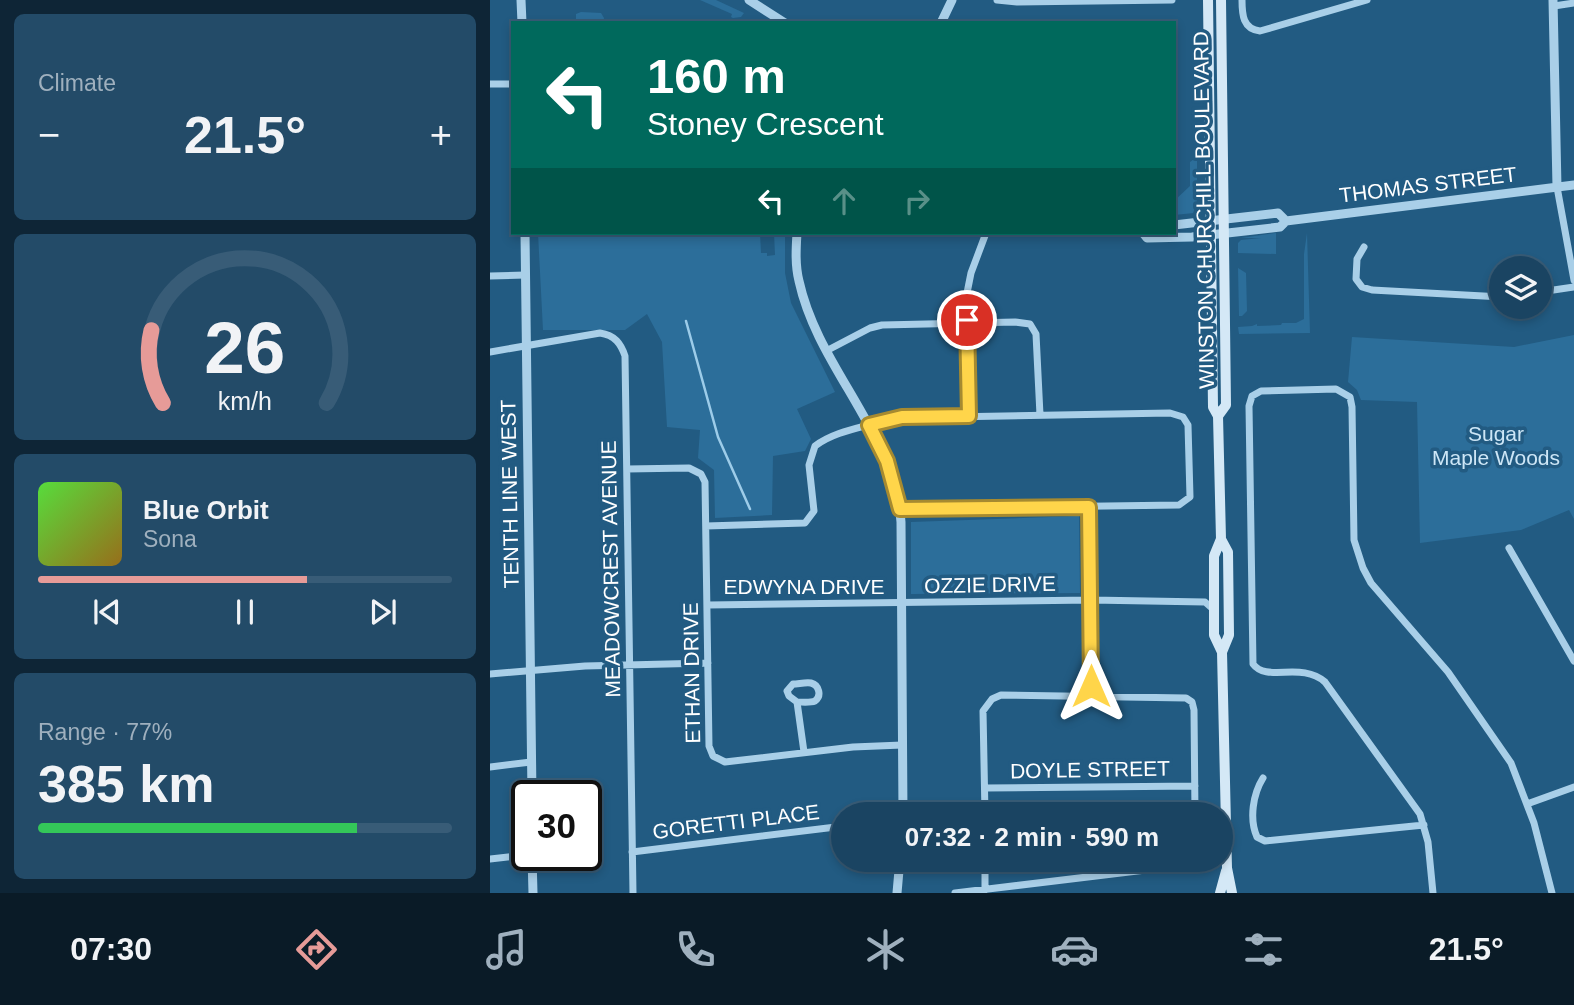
<!DOCTYPE html>
<html lang="en">
<head>
<meta charset="utf-8">
<style>
	:root { --surface:#1a4462; --page:#234b68; --text:#f1f3f6; --muted:#9fb0be; --line:#385c77; --accent:#e69b98 }
	body { margin:0; font-family:Arial,sans-serif; background:var(--page); color:var(--text); height:100vh; display:flex; flex-direction:column; font-size:26px; white-space:nowrap }
	* { box-sizing:border-box; margin:0 }
	p { font-size:23px; color:var(--muted) }
	.icon { flex:none; width:38px; height:38px; fill:none; stroke:currentColor; stroke-width:2; stroke-linecap:round; stroke-linejoin:round }
	.map { position:relative; flex:1; overflow:hidden }
	.drawer { display:flex; flex-direction:column; gap:14px; padding:14px; background:#0e2536; width:490px }
	.drawer>* { flex:none }
	.hud { position:absolute; left:21px; top:21px; width:665px; height:214px; border-radius:0px; box-shadow:0 4px 10px #0003,0 0 0 2px var(--line); background:#00695c; color:#fff; overflow:hidden }
	.fabs { position:absolute; left:999px; top:256px; display:grid; gap:14px }
	.fabs a { display:grid; place-items:center; width:63px; height:63px; border-radius:50%; background:var(--surface); box-shadow:0 4px 10px #0003,0 0 0 2px var(--line); font-size:35px }
	.speed { position:absolute; left:21px; top:780px; display:flex; gap:14px; font-size:35px; font-weight:700; text-align:center }
	.speed>* { display:grid; place-content:center; width:91px; height:91px; border-radius:50%; background:var(--surface); box-shadow:0 4px 10px #0003,0 0 0 2px var(--line); line-height:1 }
	.speed .limit { border:4px solid #111; border-radius:10px; background:#fff; color:#111 }
	.pin { position:absolute; display:grid; place-items:center; width:60px; height:60px; color:#fff; margin:-30px; border:4px solid #fff; border-radius:50%; box-shadow:0 2px 7px #0007 }
	.me { position:absolute; width:77px; margin:-38px; rotate:0deg; stroke-linejoin:round; filter:drop-shadow(0 0 5px #0008) }
	.turn { display:flex; align-items:center; gap:24px; height:147px; padding:0 21px; font-size:32px }
	.turn .icon { width:91px; height:91px; stroke-width:2.5 }
	.turn b { display:block; font-size:49px; line-height:60px }
	.lanes { display:flex; align-items:center; height:66px; padding:0 21px; background:#0003; justify-content:center; gap:35px; direction:ltr }
	.lanes .off { opacity:.35 }
	.big { font-size:52px; font-weight:700; line-height:1.1 }
	.drawer .card { flex:1; display:flex; flex-direction:column; justify-content:center; gap:10px; min-width:0; padding:0 24px; border-radius:10px; background:var(--page) }
	.drawer .dial { align-items:center; gap:0 }
	.dial svg { height:182px; overflow:visible; fill:none; stroke:var(--line); stroke-width:7; stroke-linecap:round; text-anchor:middle }
	.dial text { fill:var(--text); stroke:none }
	.song { display:flex; align-items:center; gap:21px }
	.cover { width:84px; height:84px; border-radius:10px; background:linear-gradient(135deg,hsl(110 70% 55%),hsl(40 70% 35%)) }
	.played { height:7px; border-radius:4px; background:linear-gradient(90deg,var(--accent) 65%,var(--line) 65%) }
	.keys { display:flex; justify-content:space-around; direction:ltr }
	.heat { display:flex; justify-content:space-between; align-items:center; font-size:38px; direction:ltr }
	.charge { height:10px; border-radius:5px; background:linear-gradient(90deg,#34c759 77%,var(--line) 0) }
	.trip { position:absolute; left:341px; top:802px; width:402px; height:70px; border-radius:35px; background:var(--surface); box-shadow:0 4px 10px #0003,0 0 0 2px var(--line); font-weight:700; line-height:70px; text-align:center }
	.tabs { display:flex; height:112px; justify-content:space-around; align-items:center; background:#0a1b27; color:var(--muted) }
	.tabs .icon { width:49px; height:49px }
	.tabs .active { color:var(--accent) }
	.tabs b { font-size:32px; color:var(--text) }
	main { display:flex; flex:1; min-height:0 }
	.map>svg:first-child { display:block }
	.green { fill:#2c6e9a }
	.lines { fill:none; stroke-linecap:round; stroke-linejoin:round }
	.stream { stroke:#9dcce9; stroke-width:2.5 }
	.minor { stroke:#a9cfe8; stroke-width:7 }
	.tertiary { stroke:#a9cfe8; stroke-width:9 }
	.secondary { stroke:#d4e8f6; stroke-width:10 }
	.route-casing { stroke:#a68a30; stroke-width:18 }
	.route { stroke:#ffd54a; stroke-width:12 }
	.labels { text-anchor:middle; stroke-width:7; stroke-linejoin:round; paint-order:stroke }
	.street-label { font-size:21px; fill:#fff; stroke:#225b82 }
	.park-label { font-size:21px; fill:#cde6f6; stroke:#225b82 }
</style>
</head>
<body>
<main>
<section class="drawer">
<div class="card"><p>Climate</p>
<div class="heat"><a>−</a><b class="big">21.5°</b><a>+</a></div>
</div>
<div class="card dial"><svg viewBox="0 0 100 80">
<path d="M14 69A42 42 0 1 1 86 69"/>
<path d="M14 69A42 42 0 0 1 9 37" stroke="#e69b98"/>
<text x="50" y="56" font-size="32" font-weight="700">26</text>
<text x="50" y="72" font-size="11">km/h</text>
</svg></div>
<div class="card">
<div class="song"><i class="cover"></i><div><b>Blue Orbit</b><p>Sona</p></div></div>
<div class="played"></div>
<div class="keys"><svg class="icon" aria-label="previous" viewBox="0 0 24 24"><path d="M18 5L8 12l10 7zM5 5v14"/></svg><svg class="icon" aria-label="pause" viewBox="0 0 24 24"><path d="M8 5v14M16 5v14"/></svg><svg class="icon" aria-label="next" viewBox="0 0 24 24"><path d="M6 5l10 7-10 7zM19 5v14"/></svg></div>
</div>
<div class="card"><p>Range · 77%</p><b class="big">385 km</b><div class="charge"></div></div>
</section>
<div class="map">
<svg width="1084" height="893" viewBox="0 0 1084 893">
	<rect width="100%" height="100%" fill="#225b82"/>
	<path class="green" d="M210 0H226L254 13 251 17 243 18 241 17 242 14Z
		M91 12 111 13 114 18 113 23H86V14Z
		M707 157V203H704V213L684 215V201L700 186V162Z
		M48 233H270L271 253H277V256L285 255 284 233H295V273L301 303 345 392 307 409 321 439 315 451 283 456 282 515 225 518 224 470 208 458 210 430 177 427 172 342 157 314 135 330H53Z
		M786 233V254L748 253V243L751 240 771 238H751Z
		M817 233 820 333 749 334 748 327 762 326 767 324V326L791 325 792 323H806L814 319V254Z
		M748 268 756 273 757 311 752 316H749Z
		M1084 335V519L1079 510 1031 530 930 543 927 402 871 400 867 390 858 382 862 337 1024 347Z
		M589 516 590 593 421 594V522Z"/>
	<g class="lines">
		<path class="stream" d="M196 321 228 437 260 509"/>
		<path class="minor" d="M507 0 527 2 682 0
			M752 0C752 15 753 29 770 31L877 0
			M1064 6 1084 3
			M0 84H23
			M1067 187 1084 280
			M874 247 867 259 866 279 872 287 882 290 1012 297
			M0 276 35 275
			M1050 292 1084 287
			M338 350 380 328 392 325 525 322 540 324 546 334 550 415
			M0 352 110 333C125 335 131 344 135 356L143 893
			M479 416 477 293 481 273 496 233
			M137 469 199 468 211 474 215 482 219 746 223 756 235 762 363 747 412 745
			M599 507 601 696
			M216 526 315 523 324 511 319 465 325 446C346 430 377 427 402 418L680 413 693 417 698 425 700 497 689 505 410 509
			M1019 548 1084 661
			M218 605 601 600 715 602 724 610
			M0 674 95 666 218 663
			M307 702C313 702 320 703 325 701 332 696 329 685 321 683 316 682 308 684 303 684L297 691 299 696 307 702 314 752
			M0 767 41 762
			M773 778C763 794 759 819 767 837L775 841 934 825
			M495 788 705 786
			M1037 804 1084 787
			M495 814 493 711 502 699 511 695 696 698 702 702 704 710 705 814
			M142 852 354 826
			M0 859 37 855
			M495 890V859
			M465 893 697 865 704 859
			M943 893 938 842 930 814 835 682C811 661 777 683 763 664L759 406 762 396 771 391 846 389 860 397 862 407 864 540 873 568 881 583 958 672 1021 763 1044 823 1062 893"/>
		<path class="tertiary" d="M31 0 32 23
			M259 0 295 23
			M1063 0 1067 187
			M451 23 462 0
			M684 225 788 213 796 221
			M35 233 42 796
			M307 233C306 249 305 265 309 281 328 368 404 431 411 522L413 814
			M653 233 657 238 702 237 790 227 796 221 1084 185
			M42 856 43 893
			M407 893 410 859"/>
		<path class="secondary" d="M718 0 723 407 728 416 731 539 724 556V635L732 652
			M728 416 736 405 731 0
			M731 539 738 552 739 635 732 652 737 868 742 893
			M730 893 736 871"/>
	</g>
	<g class="lines">
		<g class="route-casing">
			<path id="route" d="M477 320 479 416 412 417 379 425 397 461 410 509 599 507 601 686"/>
		</g>
		<use href="#route" class="route"/>
	</g>
	<g class="labels">
		<g class="street-label">
			<text transform="translate(938 185) rotate(-7)" y="7">THOMAS STREET</text>
			<text transform="translate(714 210) rotate(-91)" y="7">WINSTON CHURCHILL BOULEVARD</text>
			<text transform="translate(20 494) rotate(-91)" y="7">TENTH LINE WEST</text>
			<text transform="translate(121 569) rotate(-91)" y="7">MEADOWCREST AVENUE</text>
			<text transform="translate(500 585) rotate(-1)" y="7">OZZIE DRIVE</text>
			<text x="314" y="594">EDWYNA DRIVE</text>
			<text transform="translate(202 673) rotate(-91)" y="7">ETHAN DRIVE</text>
			<text transform="translate(600 770) rotate(-1)" y="7">DOYLE STREET</text>
			<text transform="translate(246 822) rotate(-7)" y="7">GORETTI PLACE</text>
		</g>
		<g class="park-label">
			<text x="1006" y="441">Sugar<tspan x="1006" dy="24">Maple Woods</tspan></text>
		</g>
	</g>
</svg>
<div class="fabs">
<a><svg class="icon" aria-label="layers" viewBox="0 0 24 24"><path d="M12 4l9 5-9 5-9-5zM3 14l9 5 9-5"/></svg></a>
</div>
<div class="speed"><div class="limit">30</div></div>
<div class="pin" style="left:477px;top:320px;background:#d93025"><svg class="icon" aria-label="arrive" viewBox="0 0 24 24"><path d="M6 21V4h12l-3 4 3 4H6"/></svg></div>
<svg class="me" style="left:601px;top:686px" viewBox="-20 -20 40 40"><path d="M0-17L14 15 0 8-14 15z" fill="#ffd54a" stroke="#fff" stroke-width="4"/></svg>
<div class="trip">07:32 · 2 min · 590 m</div>
<div class="hud">
<div class="turn"><svg class="icon" aria-label="left" viewBox="0 0 24 24"><path d="M17 20v-9H6M10 6l-5 5 5 5"/></svg><div><b>160 m</b>Stoney Crescent</div></div>
<div class="lanes"><svg class="icon" aria-label="left" viewBox="0 0 24 24"><path d="M17 20v-9H6M10 6l-5 5 5 5"/></svg><svg class="icon off" aria-label="ahead" viewBox="0 0 24 24"><path d="M12 20V5M6 11l6-6 6 6"/></svg><svg class="icon off" aria-label="right" viewBox="0 0 24 24"><path d="M7 20v-9h11M14 6l5 5-5 5"/></svg></div>
</div>
</div>
</main>
<nav class="tabs">
<b>07:30</b>
<svg class="icon active" aria-label="directions" viewBox="0 0 24 24"><path d="M12 3l9 9-9 9-9-9zM9 14v-3h6M13 9l2 2-2 2"/></svg>
<svg class="icon" aria-label="music" viewBox="0 0 24 24"><path d="M9 18V5l10-2v13"/><circle cx="6" cy="18" r="3"/><circle cx="16" cy="16" r="3"/></svg>
<svg class="icon" aria-label="phone" viewBox="0 0 24 24"><path d="M5 4h4l2 5-3 2q2 4 5 5l2-3 5 2v4C11 20 4 13 5 4z"/></svg>
<svg class="icon" aria-label="climate" viewBox="0 0 24 24"><path d="M12 3v18M4 7l16 10M4 17L20 7"/></svg>
<svg class="icon" aria-label="car" viewBox="0 0 24 24"><path d="M5 17H2v-5l4-1 3-4h7l3 4 3 1v5h-3M9 17h6M6 11h13"/><circle cx="7" cy="17" r="2"/><circle cx="17" cy="17" r="2"/></svg>
<svg class="icon" aria-label="filters" viewBox="0 0 24 24"><path d="M4 7h16M4 17h16"/><circle cx="9" cy="7" r="2"/><circle cx="15" cy="17" r="2"/></svg>
<b>21.5°</b>
</nav>
</body>
</html>
